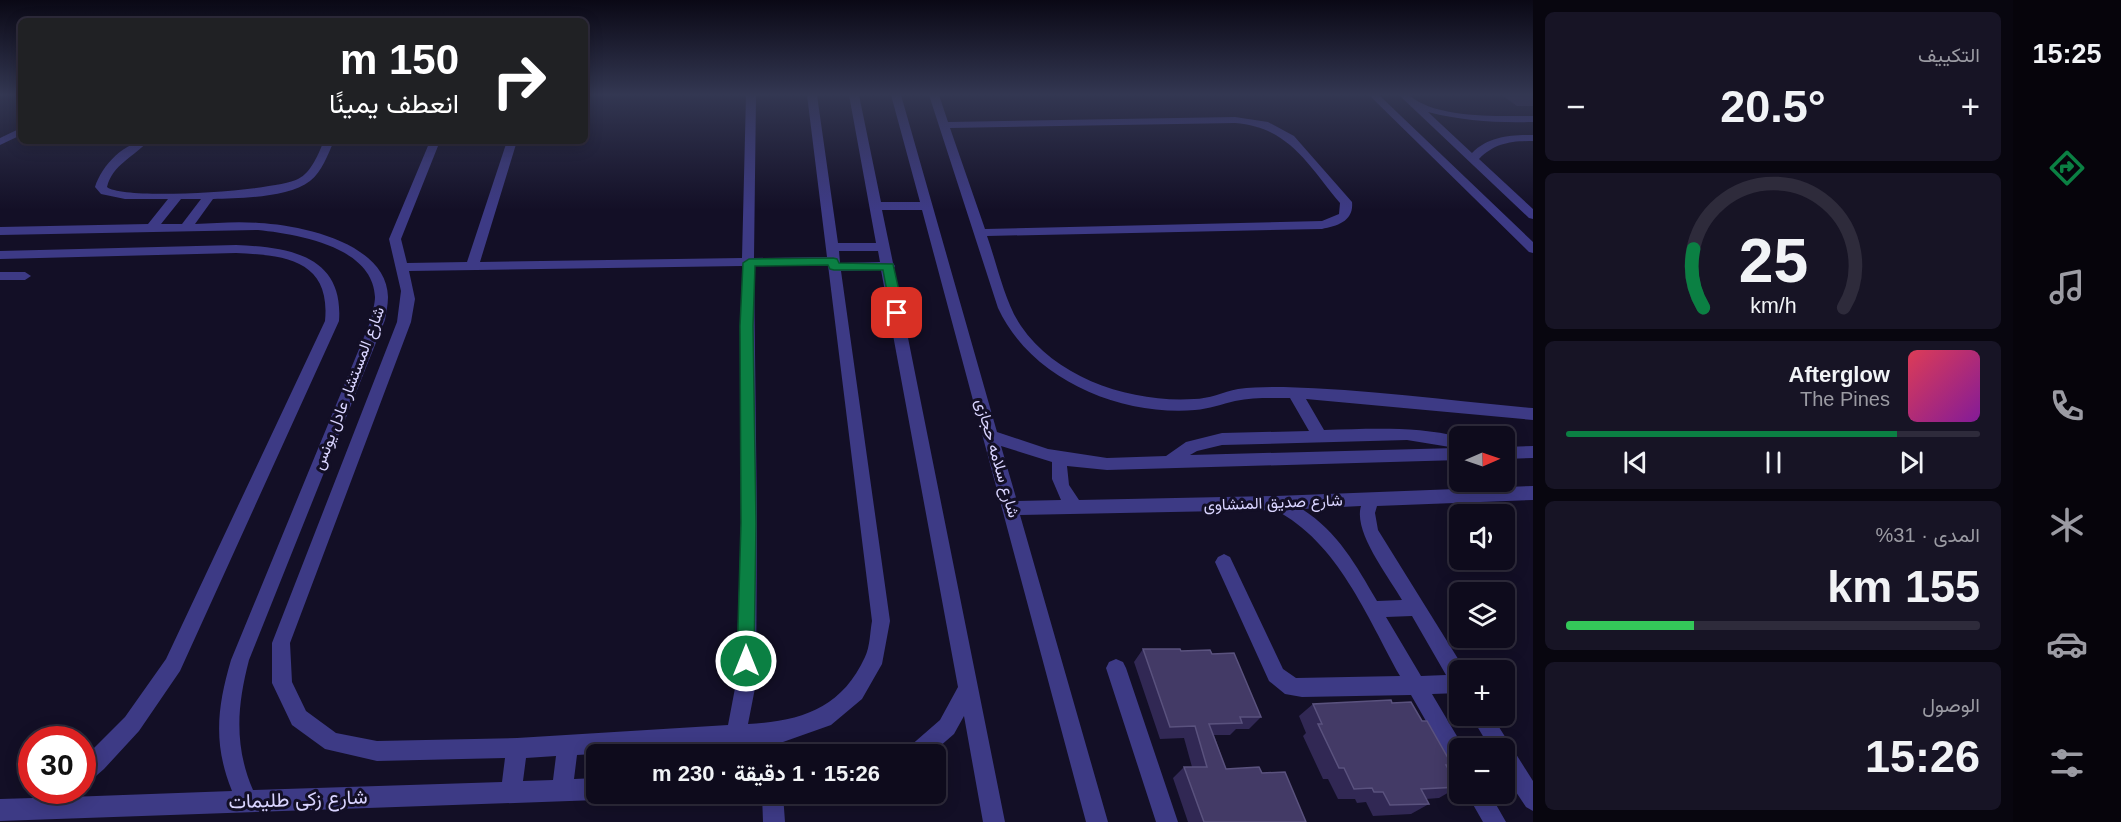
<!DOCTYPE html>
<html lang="ar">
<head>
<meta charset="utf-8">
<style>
	:root { --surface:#0e0b1c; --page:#171425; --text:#f1f3f6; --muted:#9b9ba3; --line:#2e2b3b; --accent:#0b8043 }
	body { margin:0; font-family:Arial,Vazirmatn,sans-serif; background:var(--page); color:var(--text); direction:rtl; height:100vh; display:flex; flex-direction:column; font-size:22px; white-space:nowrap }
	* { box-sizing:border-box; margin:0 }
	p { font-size:20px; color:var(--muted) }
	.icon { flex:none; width:33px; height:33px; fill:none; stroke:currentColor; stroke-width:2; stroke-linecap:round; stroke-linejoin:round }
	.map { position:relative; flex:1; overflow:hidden; direction:ltr }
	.side { display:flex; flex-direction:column; gap:12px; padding:12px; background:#08060f; width:480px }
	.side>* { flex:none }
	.banner { position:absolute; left:18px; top:18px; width:570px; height:126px; border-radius:9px; box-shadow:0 3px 15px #0003,0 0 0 2px var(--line); direction:rtl; background:#202124; color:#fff; overflow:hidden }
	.needle { width:39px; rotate:88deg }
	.controls { position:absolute; left:1449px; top:426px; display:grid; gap:12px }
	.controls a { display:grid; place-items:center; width:66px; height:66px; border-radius:9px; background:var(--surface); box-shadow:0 3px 15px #0003,0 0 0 2px var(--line); font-size:30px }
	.speed { position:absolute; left:18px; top:726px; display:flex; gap:12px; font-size:30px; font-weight:700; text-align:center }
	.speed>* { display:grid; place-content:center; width:78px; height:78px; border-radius:50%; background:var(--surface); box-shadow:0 3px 15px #0003,0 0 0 2px var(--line); line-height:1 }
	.speed .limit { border:9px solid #d22; background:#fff; color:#111 }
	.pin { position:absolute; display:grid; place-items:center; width:51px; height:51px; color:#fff; margin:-26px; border-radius:12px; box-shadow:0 3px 9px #0006 }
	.me { position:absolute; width:66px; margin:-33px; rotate:0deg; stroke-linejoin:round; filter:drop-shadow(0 0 4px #0008) }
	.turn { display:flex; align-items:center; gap:21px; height:126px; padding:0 30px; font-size:27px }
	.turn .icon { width:78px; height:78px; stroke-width:2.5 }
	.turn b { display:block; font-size:42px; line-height:51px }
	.big { font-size:45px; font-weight:700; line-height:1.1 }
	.side .widget { flex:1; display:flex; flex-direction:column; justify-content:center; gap:9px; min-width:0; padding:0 21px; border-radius:9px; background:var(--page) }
	.side .dial { align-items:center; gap:0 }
	.dial svg { height:156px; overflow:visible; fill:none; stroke:var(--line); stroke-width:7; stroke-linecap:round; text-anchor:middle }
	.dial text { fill:var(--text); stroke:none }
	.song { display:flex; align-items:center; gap:18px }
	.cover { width:72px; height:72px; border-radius:9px; background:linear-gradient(135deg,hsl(350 70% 55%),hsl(290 70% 35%)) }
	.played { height:6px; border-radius:3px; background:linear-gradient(90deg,var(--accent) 80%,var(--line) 80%) }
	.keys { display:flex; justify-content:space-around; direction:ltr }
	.heat { display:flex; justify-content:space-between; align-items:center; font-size:33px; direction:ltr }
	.charge { height:9px; border-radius:4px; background:linear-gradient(90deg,#34c759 31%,var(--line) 0) }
	.trip { position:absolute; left:586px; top:744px; width:360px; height:60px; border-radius:9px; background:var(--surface); box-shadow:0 3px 15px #0003,0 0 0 2px var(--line); font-weight:700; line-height:60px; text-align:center; direction:rtl }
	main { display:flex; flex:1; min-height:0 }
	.menu { display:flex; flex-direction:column; width:108px; justify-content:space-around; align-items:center; background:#06040b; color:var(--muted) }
	.menu .icon { width:42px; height:42px }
	.menu .on { color:var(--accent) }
	.menu b { font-size:27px; color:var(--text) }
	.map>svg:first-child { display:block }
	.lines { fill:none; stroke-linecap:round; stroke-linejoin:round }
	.minor { fill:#3d3a85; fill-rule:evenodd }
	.wall { fill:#312854 }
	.building { fill:#433a66; stroke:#5a527e; stroke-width:1.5 }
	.route { fill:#0b8043; stroke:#07532c; stroke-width:1.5 }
	.labels { text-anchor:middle; stroke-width:6; stroke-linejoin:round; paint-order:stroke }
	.street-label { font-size:16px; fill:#d9d4ff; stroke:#130f26 }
	.near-street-label { font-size:20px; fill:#d9d4ff; stroke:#130f26 }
</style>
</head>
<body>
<main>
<nav class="menu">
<b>15:25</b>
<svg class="icon on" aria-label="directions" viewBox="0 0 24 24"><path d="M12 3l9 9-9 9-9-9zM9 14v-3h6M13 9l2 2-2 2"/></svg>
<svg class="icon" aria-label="music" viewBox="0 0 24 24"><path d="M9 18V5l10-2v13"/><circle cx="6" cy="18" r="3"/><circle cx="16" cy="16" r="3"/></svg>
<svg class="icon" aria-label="phone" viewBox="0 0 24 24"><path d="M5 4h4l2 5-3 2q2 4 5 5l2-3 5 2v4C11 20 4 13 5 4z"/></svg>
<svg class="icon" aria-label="climate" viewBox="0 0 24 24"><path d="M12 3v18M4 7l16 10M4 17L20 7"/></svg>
<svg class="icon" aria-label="car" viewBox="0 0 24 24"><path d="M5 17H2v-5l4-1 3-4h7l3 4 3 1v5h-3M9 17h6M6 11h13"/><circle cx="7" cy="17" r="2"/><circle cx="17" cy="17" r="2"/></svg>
<svg class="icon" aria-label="filters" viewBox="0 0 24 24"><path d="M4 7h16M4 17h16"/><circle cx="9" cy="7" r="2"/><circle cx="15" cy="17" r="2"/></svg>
</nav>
<section class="side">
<div class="widget"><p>التكييف</p>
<div class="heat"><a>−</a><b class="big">20.5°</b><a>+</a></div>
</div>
<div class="widget dial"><svg viewBox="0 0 100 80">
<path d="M14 69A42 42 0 1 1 86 69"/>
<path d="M14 69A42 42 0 0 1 9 39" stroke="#0b8043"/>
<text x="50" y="56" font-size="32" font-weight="700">25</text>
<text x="50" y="72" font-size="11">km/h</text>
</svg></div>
<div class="widget">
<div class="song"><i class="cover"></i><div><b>Afterglow</b><p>The Pines</p></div></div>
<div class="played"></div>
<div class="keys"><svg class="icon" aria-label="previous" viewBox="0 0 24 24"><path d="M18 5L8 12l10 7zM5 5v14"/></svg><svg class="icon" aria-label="pause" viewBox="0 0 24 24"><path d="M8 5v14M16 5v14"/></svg><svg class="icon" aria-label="next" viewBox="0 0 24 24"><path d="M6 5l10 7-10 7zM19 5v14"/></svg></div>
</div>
<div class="widget"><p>المدى · 31%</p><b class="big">155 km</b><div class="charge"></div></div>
<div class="widget"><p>الوصول</p><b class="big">15:26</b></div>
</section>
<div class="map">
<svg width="1533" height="822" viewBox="0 0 1533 822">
	<rect width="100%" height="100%" fill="#130f26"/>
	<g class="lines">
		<path class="minor" d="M746 95H756L754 258 827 257 807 95H817L838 243H876L849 95H859L881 202H920L891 95H901L997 432 1048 449 1107 458 1166 456 1186 442 1222 433 1309 431 1290 398C1272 398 1253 397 1235 401 1222 404 1209 409 1195 410 1119 416 1031 379 998 308L929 95H939L948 122 1235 117 1268 122 1294 136 1352 202C1354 221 1338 226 1322 229L987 236C997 264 1005 303 1021 326 1057 379 1132 403 1194 399 1209 399 1223 392 1238 389 1253 387 1269 387 1284 387 1367 389 1450 401 1533 408V420L1306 399 1324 430C1370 429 1415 426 1460 437V460L1107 470 1067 466 1069 485 1079 500 1276 496 1533 486V500L1377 506 1375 513 1378 530 1465 670H1460V693L1432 694 1464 748H1460V771L1453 768 1411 695 1302 697 1285 694 1269 681 1215 562 1218 557 1224 554 1230 557 1283 669 1296 678 1400 676C1367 617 1338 542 1275 510L1020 515 1108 822H1086L922 210H882L893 263 895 266 894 268 1005 822H983L964 716 954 734 931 754H906L909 747 940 720 958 687 881 270 841 271 890 621 882 664 862 699 831 725 783 742 577 755 574 779 597 778V794H606L597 800 0 821V799L33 798 43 790H71L69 797 232 791C213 744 217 708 231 660L371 320C372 313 375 304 375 297 373 246 296 234 258 230L0 235V227L148 224 168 199H125L101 194 95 187C102 165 125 141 148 141 134 157 113 164 107 187 124 201 275 191 298 179 312 172 318 154 324 141H334C328 154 322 172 310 181 288 198 240 198 213 199L195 224C216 223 238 221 259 223 301 225 387 243 388 297 388 305 386 313 385 320L249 660C237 706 234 746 253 790L502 782 505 758 377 761 325 749 292 725 272 683V643L397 322 401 291 389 239 430 141H440L401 239 407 263 467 262 507 141H517L480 262 742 258ZM1235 123C1289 127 1308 165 1340 203L1339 214 1322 221 985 229 950 128ZM181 199H201L182 224H161ZM839 251H878L880 262 840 263ZM828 265 872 621C870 632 870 647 865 657 841 709 801 721 748 724L756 683 757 523 754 266ZM742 266 741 523 736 683 728 725 517 738 377 741 336 733 306 711 292 682 290 643 411 322 415 299 409 271ZM1407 440 1456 448 1190 455 1197 451 1222 445ZM1001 446 1052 462V479L1061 500 1017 501ZM1361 506C1353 532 1389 577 1402 600L1377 601C1356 565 1338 532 1302 509ZM1412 616 1446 675 1421 676 1386 617ZM556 756 553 780 523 781 526 758Z
			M1369 95H1379L1533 242V253L1529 252Z
			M1399 95H1409C1436 119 1499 116 1533 116V122C1497 123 1463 121 1428 112L1472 153C1489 136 1511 135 1533 135V141C1511 141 1495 143 1479 159L1533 209V219L1529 218Z
			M21 128V135L0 145V138Z
			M236 245C288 247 344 255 339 321L180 671 139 731 104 769 89 782 82 785V760L125 717 166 659 325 321C331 260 285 255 236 253L0 259V251Z
			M0 272H25L31 276 25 280H0Z
			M1533 446V458L1504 459V447Z
			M1116 659 1123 662 1126 668 1178 822H1156L1106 668 1109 662Z
			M1471 716H1492L1533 781V811L1526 807 1504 774V748H1490Z
			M762 794H783L785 822H763Z
			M1467 794H1490L1506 822H1483Z"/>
	</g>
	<path class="wall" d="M1502 95H1533V106H1517Z
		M1143 649 1212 654 1261 717 1249 729H1236L1230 735H1214L1226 769 1262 773 1306 822H1188L1173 778 1184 767H1192L1184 738 1160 739 1134 662Z
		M1392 703 1422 721 1452 765 1447 768 1458 787 1439 798 1426 799 1429 804 1411 814 1373 816 1366 802 1357 803 1355 799H1338L1328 779H1323L1303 736 1306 733 1299 716 1313 704Z"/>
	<path class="building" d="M1143 649H1180L1181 651 1210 650 1212 654 1234 653 1261 717H1240L1242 723 1209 724 1226 769 1259 767 1262 773 1285 772 1306 822H1204L1184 767H1207L1195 726 1170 727Z
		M1391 700 1392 703 1411 702 1422 721H1427L1452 765H1446L1458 787 1421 789 1429 804 1390 805 1383 792H1374L1372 788 1354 789 1344 768H1339L1318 724H1322L1313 704Z"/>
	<linearGradient id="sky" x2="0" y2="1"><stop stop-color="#0a0815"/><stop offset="0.45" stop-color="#333752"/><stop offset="1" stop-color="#333752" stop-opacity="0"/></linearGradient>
	<rect width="1533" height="210" fill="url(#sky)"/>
	<path class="route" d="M833 258 837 259 839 263 893 264 904 313 897 317 891 313 883 270H834L830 269 828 265 755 266 753 326 756 523 754 661 752 667 746 669 739 667 737 661 741 523 740 326 743 263 749 259Z"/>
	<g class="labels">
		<g class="street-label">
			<text transform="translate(348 388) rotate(-69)" y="6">شارع المستشار عادل يونس</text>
			<text transform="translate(998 458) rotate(74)" y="6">شارع سلامه حجازى</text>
			<text transform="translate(1273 502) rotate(-2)" y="6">شارع صديق المنشاوى</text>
		</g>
		<g class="near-street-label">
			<text transform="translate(298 799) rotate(-2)" y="7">شارع زكى طليمات</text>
		</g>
	</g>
</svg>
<div class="controls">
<a><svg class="needle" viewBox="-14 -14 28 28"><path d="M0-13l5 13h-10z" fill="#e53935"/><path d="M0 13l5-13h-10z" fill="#9b9ba3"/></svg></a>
<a><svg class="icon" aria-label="sound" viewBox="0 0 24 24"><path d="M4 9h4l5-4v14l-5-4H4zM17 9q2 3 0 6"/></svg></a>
<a><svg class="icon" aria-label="layers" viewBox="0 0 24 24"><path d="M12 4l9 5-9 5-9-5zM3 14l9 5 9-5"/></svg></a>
<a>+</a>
<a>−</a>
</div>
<div class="speed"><div class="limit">30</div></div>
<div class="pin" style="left:897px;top:313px;background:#d93025"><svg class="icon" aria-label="arrive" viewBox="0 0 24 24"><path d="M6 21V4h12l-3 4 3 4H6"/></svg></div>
<svg class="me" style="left:746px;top:661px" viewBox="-20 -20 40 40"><circle r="17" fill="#0b8043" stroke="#fff" stroke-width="3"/><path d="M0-11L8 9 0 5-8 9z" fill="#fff"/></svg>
<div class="trip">15:26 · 1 دقيقة · 230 m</div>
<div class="banner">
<div class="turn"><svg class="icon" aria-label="right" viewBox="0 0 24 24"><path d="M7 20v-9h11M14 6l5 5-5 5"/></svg><div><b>150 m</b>انعطف يمينًا</div></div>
</div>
</div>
</main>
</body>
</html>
